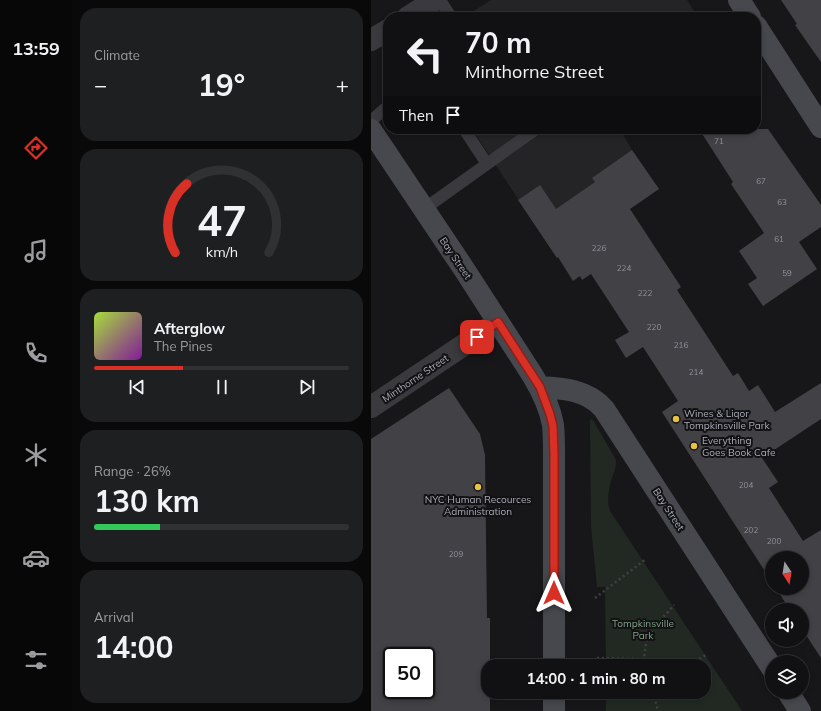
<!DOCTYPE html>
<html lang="en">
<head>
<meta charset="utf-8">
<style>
	:root { --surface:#111113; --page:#1e1f21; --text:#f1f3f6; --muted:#9c9da0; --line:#303133; --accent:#d93025 }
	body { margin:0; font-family:Mulish,sans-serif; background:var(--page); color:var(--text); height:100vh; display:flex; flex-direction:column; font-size:15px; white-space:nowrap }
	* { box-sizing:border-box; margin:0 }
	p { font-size:13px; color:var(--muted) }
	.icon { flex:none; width:22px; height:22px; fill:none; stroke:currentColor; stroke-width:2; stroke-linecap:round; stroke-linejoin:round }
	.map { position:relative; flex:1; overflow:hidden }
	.sheet { display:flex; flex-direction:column; gap:8px; padding:8px; background:#09090a; width:299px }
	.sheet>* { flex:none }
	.top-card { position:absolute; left:12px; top:12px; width:378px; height:122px; border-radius:16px; box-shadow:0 2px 6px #0003,0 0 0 1px var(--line); background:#111113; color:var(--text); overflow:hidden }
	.needle { width:26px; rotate:168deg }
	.fabs { position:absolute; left:394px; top:551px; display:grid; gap:8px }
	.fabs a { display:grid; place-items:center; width:44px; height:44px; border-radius:50%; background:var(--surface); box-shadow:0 2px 6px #0003,0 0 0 1px var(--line); font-size:20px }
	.speed { position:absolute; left:12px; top:647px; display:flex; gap:8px; font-size:20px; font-weight:700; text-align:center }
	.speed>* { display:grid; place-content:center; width:52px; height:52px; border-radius:50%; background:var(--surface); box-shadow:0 2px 6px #0003,0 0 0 1px var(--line); line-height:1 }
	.speed .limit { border:2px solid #111; border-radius:6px; background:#fff; color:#111 }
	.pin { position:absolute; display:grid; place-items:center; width:34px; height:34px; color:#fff; margin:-17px; border-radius:8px; box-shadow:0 2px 6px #0006 }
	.me { position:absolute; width:44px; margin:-22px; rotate:0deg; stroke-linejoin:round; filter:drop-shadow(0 0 3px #0008) }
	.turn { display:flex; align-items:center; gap:14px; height:84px; padding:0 16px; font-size:18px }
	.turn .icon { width:52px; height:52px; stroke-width:2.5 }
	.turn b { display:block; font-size:28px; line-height:34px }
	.then { display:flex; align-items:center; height:38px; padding:0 16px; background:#0003; gap:8px; font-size:15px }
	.big { font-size:30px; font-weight:700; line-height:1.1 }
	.sheet .card { flex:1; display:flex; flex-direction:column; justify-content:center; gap:6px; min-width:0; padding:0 14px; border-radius:16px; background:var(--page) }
	.sheet .dial { align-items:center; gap:0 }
	.dial svg { height:104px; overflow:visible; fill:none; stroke:var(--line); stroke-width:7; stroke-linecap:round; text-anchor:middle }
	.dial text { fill:var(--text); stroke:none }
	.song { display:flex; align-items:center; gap:12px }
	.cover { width:48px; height:48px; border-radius:6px; background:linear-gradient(135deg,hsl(80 70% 55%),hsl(290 70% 35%)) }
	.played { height:4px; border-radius:2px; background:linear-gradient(90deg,var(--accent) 35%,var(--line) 35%) }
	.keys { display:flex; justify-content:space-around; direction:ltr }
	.heat { display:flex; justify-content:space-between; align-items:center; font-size:22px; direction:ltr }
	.charge { height:6px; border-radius:3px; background:linear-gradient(90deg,#34c759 26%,var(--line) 0) }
	.trip { position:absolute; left:110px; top:659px; width:230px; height:40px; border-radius:16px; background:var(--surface); box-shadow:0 2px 6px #0003,0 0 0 1px var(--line); font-weight:700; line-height:40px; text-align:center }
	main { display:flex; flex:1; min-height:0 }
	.tab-bar { display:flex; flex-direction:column; width:72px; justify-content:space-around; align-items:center; background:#070708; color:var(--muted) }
	.tab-bar .icon { width:28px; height:28px }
	.tab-bar .current { color:var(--accent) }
	.tab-bar b { font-size:18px; color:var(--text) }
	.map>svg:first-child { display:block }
	.built { fill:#242326 }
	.green { fill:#222923 }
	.building { fill:#424246; fill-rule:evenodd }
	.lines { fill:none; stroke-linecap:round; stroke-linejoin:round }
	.path { stroke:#3f4045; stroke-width:2.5; stroke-dasharray:2 3; stroke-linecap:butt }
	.service { stroke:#39393e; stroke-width:12 }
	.minor { stroke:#39393e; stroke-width:22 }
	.secondary { stroke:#47484e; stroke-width:22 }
	.route-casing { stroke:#8d1f18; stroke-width:10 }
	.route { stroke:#d93025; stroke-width:7 }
	.poi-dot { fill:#e7c141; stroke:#121214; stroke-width:1.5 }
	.labels { text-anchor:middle; stroke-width:4; stroke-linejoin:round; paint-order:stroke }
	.number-label { font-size:8px; fill:#90929c }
	.street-label { font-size:10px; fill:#aaadb8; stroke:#121214 }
	.poi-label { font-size:10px; fill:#aaadb8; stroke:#121214; text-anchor:start }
	.park-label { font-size:10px; fill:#82a288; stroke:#121214 }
</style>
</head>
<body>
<main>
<nav class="tab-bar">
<b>13:59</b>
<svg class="icon current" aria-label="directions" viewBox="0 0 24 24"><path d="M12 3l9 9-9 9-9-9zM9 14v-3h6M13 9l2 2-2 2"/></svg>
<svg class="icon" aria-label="music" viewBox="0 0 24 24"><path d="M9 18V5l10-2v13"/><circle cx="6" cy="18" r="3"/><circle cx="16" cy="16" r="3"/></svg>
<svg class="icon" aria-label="phone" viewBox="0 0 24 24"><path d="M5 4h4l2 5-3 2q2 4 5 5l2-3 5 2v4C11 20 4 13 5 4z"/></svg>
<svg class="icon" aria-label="climate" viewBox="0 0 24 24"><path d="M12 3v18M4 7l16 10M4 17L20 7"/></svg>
<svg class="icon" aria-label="car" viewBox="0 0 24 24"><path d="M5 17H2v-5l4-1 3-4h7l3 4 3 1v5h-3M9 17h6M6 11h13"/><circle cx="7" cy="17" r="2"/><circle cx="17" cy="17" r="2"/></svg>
<svg class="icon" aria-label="filters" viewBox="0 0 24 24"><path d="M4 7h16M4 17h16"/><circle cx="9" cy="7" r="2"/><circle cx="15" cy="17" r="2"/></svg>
</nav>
<section class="sheet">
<div class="card"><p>Climate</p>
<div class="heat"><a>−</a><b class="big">19°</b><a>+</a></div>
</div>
<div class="card dial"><svg viewBox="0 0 100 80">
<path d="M14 69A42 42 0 1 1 86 69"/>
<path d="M14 69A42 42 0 0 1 23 16" stroke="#d93025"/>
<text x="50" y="56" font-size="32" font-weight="700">47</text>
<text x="50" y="72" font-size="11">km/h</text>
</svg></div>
<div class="card">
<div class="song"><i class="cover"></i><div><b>Afterglow</b><p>The Pines</p></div></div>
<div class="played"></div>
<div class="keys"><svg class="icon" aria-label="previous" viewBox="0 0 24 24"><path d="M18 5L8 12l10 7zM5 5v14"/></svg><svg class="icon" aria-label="pause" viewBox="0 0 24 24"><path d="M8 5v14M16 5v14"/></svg><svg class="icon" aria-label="next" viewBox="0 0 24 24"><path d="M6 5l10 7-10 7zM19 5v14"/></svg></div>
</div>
<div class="card"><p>Range · 26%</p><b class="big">130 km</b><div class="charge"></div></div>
<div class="card"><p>Arrival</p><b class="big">14:00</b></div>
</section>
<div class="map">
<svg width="450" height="711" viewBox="0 0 450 711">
	<rect width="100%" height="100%" fill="#171719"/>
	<path class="built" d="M120 0H316L327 17H93Z
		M101 129H249L261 150 288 189 186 258Z"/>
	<path class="green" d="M220 419 222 420 245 460C245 472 241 475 239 485 237 494 236 502 239 511L371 711H235V692H333V666H235L234 587H226L220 526 219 421Z"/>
	<path class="building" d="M410 0H450V62L424 25 426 24Z
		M328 129H397L450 205V227L428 242 446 269 392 306 377 284 386 278 368 251 393 233 360 184 362 182Z
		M261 150 288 189 259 209 310 287 306 290 362 376 367 373 378 391 387 385 404 412 450 383V419L391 458 407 482 398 488 432 541 450 530V658L431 629V610H419L405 588H431V558H401V582L291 412 307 401 272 347 255 358 244 340 258 332 220 274 211 280 209 276 202 281 187 257 186 258 147 200 169 185 185 209 224 182 221 178Z
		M78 388 109 434 114 455 116 618H119V666H117V692H119V711H0V439ZM21 656H55V690H21Z"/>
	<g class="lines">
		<path class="path" d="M224 598 275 559
			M226 658 273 659C274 653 274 646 276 640 280 628 295 615 303 605
			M274 666 273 659 291 661 301 666
			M315 666 337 654
			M282 692 287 711
			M284 698 298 692"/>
		<path class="service" d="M69 0 80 17
			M0 121 17 106
			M93 129 116 164
			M53 209 165 129"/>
		<path class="minor" d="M37 17 64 0
			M0 40 17 30
			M0 407 127 322"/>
		<path class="secondary" d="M368 0 379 17
			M385 26 450 127
			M0 130 93 269 162 376C171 391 179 408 182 425 183 435 183 444 183 454V666
			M169 387C192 388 217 390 233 409L401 668
			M183 692V711
			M417 692 429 711"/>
	</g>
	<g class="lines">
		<g class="route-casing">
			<path id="route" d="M106 337 127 322 169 387 179 414 182 426 183 454V593"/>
		</g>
		<use href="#route" class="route"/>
	</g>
	<g class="poi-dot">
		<circle cx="305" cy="419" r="4"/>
		<circle cx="323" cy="446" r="4"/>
		<circle cx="107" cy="487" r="4"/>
	</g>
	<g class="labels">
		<g class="number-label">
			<text x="348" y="144">71</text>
			<text x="390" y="184">67</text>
			<text x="411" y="205">63</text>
			<text x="408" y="242">61</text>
			<text x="228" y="251">226</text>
			<text x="253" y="271">224</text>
			<text x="416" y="276">59</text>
			<text x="274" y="296">222</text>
			<text x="283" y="330">220</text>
			<text x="310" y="348">216</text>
			<text x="325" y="375">214</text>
			<text x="375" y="488">204</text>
			<text x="380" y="533">202</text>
			<text x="403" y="544">200</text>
			<text x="85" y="557">209</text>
		</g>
		<g class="street-label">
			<text transform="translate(85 258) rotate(56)" y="4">Bay Street</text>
			<text transform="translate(44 378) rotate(-34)" y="4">Minthorne Street</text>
			<text transform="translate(298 509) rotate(57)" y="4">Bay Street</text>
		</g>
		<g class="poi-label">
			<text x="313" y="417">Wines &amp; Liqor<tspan x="313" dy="12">Tompkinsville Park</tspan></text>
			<text x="331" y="444">Everything<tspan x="331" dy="12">Goes Book Cafe</tspan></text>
			<text x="107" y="503" text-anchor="middle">NYC Human Recources<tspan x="107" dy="12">Administration</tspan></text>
		</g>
		<g class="park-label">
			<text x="272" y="627">Tompkinsville<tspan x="272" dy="12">Park</tspan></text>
		</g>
	</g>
</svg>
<div class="fabs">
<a><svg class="needle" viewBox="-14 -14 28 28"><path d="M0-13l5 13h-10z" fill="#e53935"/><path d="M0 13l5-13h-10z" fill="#9c9da0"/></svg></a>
<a><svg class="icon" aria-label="sound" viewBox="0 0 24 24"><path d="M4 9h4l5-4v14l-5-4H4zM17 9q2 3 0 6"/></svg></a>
<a><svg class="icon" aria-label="layers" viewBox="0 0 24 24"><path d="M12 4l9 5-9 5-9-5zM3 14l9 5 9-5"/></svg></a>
</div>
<div class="speed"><div class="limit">50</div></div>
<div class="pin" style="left:106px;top:337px;background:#d93025"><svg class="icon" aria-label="arrive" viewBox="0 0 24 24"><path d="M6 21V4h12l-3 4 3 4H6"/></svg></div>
<svg class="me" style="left:183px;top:593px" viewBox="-20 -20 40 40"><path d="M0-17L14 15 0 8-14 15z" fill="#d93025" stroke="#fff" stroke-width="4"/></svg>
<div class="trip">14:00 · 1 min · 80 m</div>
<div class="top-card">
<div class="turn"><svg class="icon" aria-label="left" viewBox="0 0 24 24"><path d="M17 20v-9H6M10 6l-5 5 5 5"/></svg><div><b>70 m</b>Minthorne Street</div></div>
<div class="then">Then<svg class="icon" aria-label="arrive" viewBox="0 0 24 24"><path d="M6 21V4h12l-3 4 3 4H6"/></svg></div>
</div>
</div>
</main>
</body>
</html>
